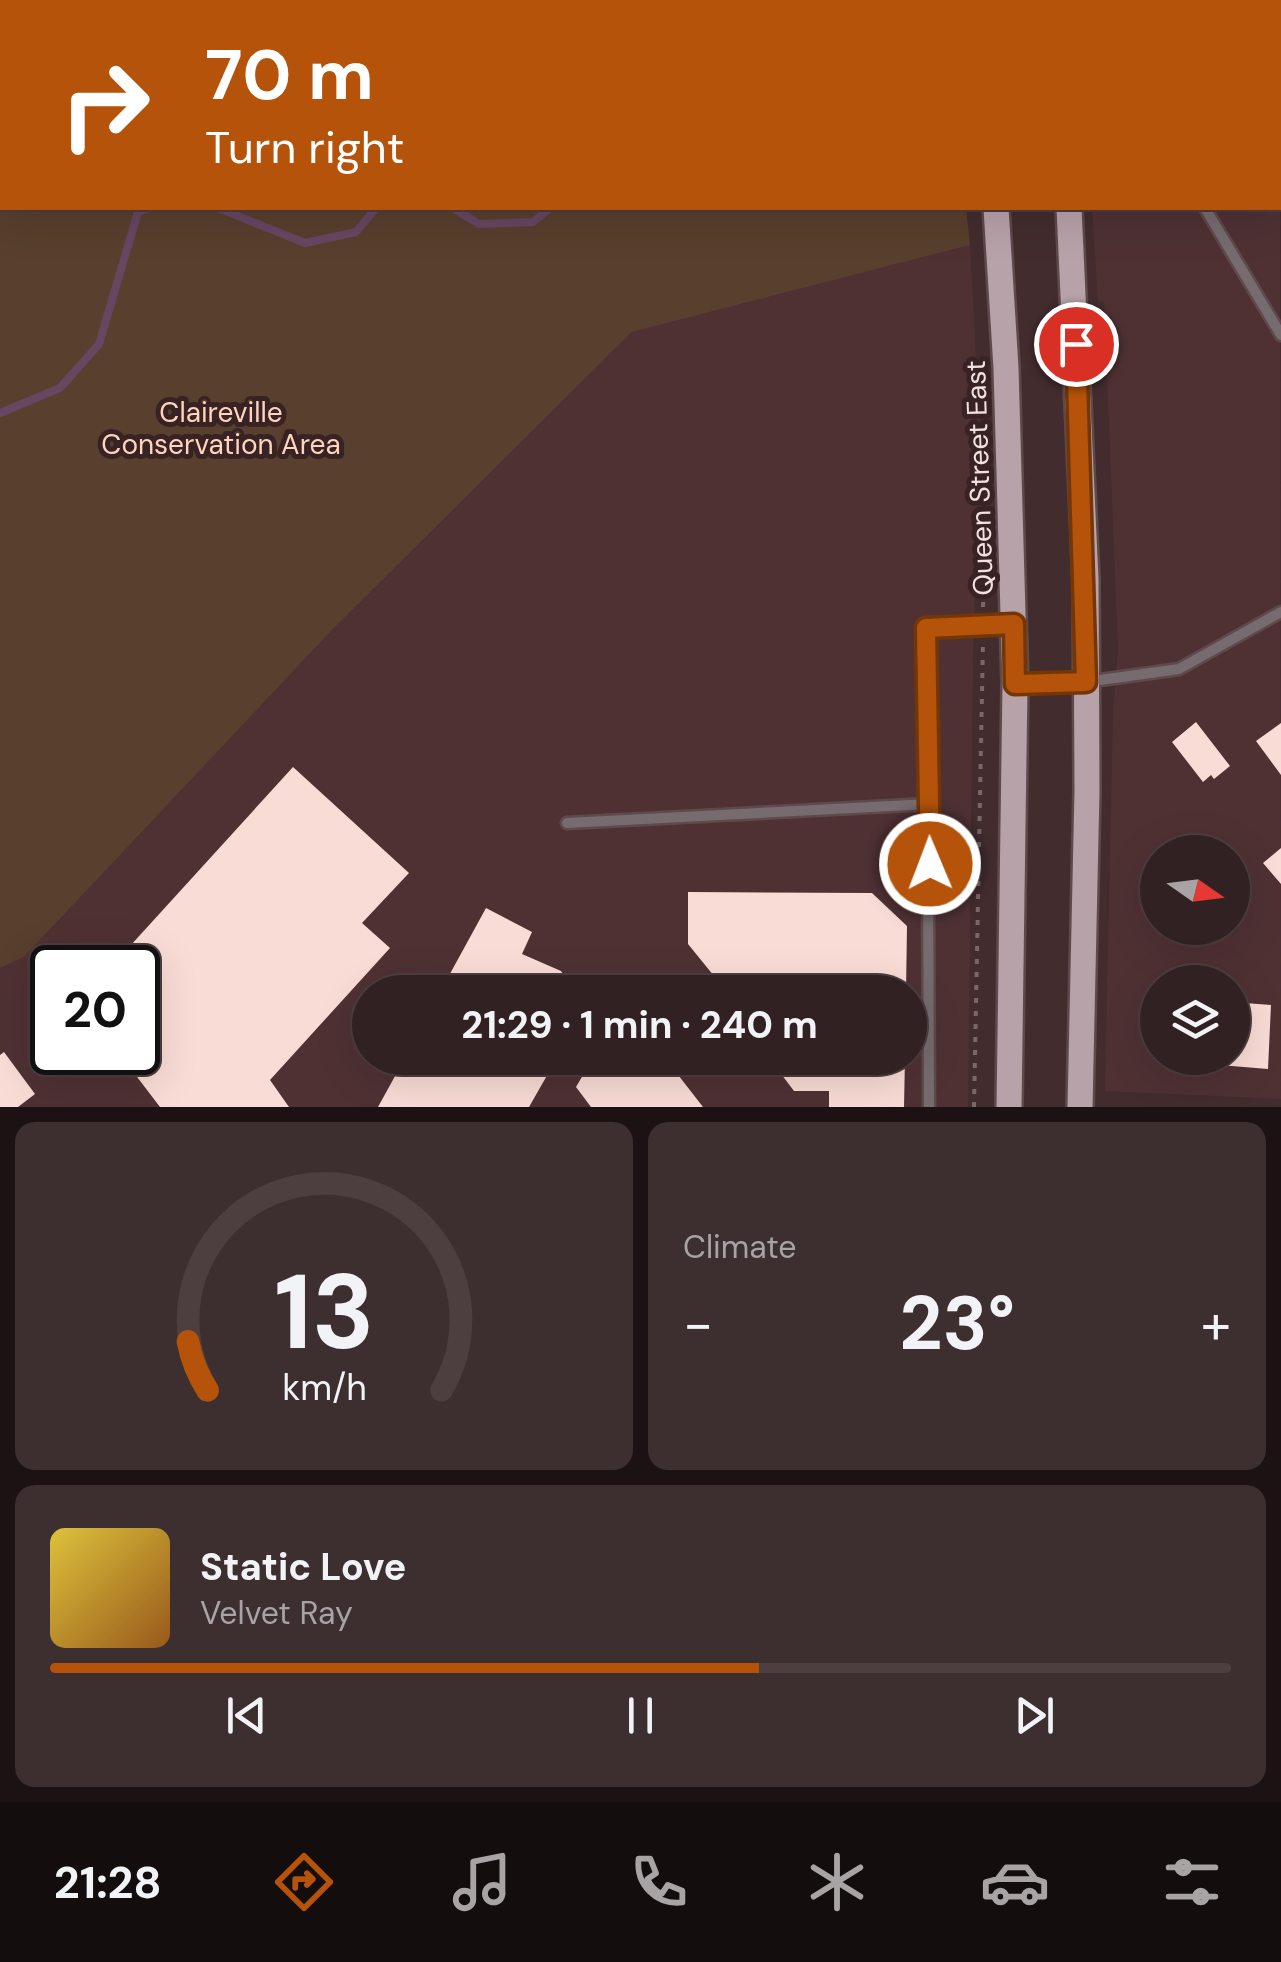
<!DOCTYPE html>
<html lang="en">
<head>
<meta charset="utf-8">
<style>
	:root { --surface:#322122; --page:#3d2e2f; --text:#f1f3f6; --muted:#a8a3a5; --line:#4d3e40; --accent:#b45309 }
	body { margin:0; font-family:"DM Sans",sans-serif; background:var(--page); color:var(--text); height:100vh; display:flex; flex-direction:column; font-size:38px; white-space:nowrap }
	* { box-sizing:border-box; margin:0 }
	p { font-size:32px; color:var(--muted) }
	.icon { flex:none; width:55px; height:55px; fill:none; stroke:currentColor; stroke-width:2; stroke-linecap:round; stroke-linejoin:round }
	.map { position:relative; height:1107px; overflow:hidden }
	.side { display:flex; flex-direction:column; gap:15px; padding:15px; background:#1c1213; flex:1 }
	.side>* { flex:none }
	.top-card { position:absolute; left:0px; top:0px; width:1282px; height:210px; box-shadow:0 10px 40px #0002,0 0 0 2px var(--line); background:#b45309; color:#fff; overflow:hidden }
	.needle { width:65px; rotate:104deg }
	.buttons { position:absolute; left:1140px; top:835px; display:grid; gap:20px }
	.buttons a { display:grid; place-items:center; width:110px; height:110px; border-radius:50%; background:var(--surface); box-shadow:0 10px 40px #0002,0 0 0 2px var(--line); font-size:50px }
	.speed { position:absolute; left:30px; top:945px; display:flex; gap:20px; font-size:50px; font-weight:700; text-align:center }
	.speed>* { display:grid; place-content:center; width:130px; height:130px; border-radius:50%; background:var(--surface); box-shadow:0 10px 40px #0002,0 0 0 2px var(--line); line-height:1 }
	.speed .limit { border:5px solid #111; border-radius:15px; background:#fff; color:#111 }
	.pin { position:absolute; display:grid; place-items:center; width:85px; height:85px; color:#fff; margin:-42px; border:5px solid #fff; border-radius:50%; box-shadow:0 2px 10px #0007 }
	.me { position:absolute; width:110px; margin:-55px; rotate:359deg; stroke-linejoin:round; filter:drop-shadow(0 0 8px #0008) }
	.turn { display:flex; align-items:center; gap:35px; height:210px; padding:0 40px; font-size:45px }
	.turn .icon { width:130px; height:130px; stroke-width:2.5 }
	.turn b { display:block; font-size:70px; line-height:85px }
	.big { font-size:75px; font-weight:700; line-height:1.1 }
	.side .widget { flex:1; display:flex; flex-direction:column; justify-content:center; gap:15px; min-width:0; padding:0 35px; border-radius:20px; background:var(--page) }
	.side .dial { align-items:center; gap:0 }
	.dial svg { height:260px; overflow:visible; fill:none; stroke:var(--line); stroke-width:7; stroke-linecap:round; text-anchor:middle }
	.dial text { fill:var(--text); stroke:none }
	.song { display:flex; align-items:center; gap:30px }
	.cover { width:120px; height:120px; border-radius:15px; background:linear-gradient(135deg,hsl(50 70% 55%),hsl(30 70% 35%)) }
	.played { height:10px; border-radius:5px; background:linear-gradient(90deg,var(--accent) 60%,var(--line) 60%) }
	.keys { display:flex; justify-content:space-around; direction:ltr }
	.heat { display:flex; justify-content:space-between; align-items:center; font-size:55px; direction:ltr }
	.side .tiles { flex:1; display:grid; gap:15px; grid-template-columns:1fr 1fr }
	.widget:last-child { grid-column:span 2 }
	.trip { position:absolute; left:352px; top:975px; width:575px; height:100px; border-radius:50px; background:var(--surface); box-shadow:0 10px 40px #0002,0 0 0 2px var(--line); font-weight:700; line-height:100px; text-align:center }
	.dock { display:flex; height:160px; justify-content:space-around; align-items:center; background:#140d0e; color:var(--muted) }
	.dock .icon { width:70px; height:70px }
	.dock .current { color:var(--accent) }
	.dock b { font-size:45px; color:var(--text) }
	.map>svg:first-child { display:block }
	.built { fill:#4f3134; fill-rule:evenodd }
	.green { fill:#583f2e }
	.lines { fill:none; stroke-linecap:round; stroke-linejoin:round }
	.stream { stroke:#674662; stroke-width:8 }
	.building { fill:#f9dcd5 }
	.lane-casing { stroke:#5e494b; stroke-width:15 }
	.primary-casing { stroke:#5e494b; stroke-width:30 }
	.path { stroke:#7b6768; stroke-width:4; stroke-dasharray:5 8; stroke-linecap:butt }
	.lane { stroke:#766b6f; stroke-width:10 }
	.primary { stroke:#b8a2aa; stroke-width:25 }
	.route-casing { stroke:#753606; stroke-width:25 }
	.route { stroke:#b45309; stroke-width:18 }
	.labels { text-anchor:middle; stroke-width:10; stroke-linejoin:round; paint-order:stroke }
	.park-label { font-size:28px; fill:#fcd5bc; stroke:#382224 }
	.street-label { font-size:28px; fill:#f1e1e2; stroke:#382224 }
</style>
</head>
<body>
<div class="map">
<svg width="1281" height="1107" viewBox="0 0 1281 1107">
	<rect width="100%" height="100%" fill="#422c2e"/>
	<path class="built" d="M1280 181 1281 1099 1105 1091 1113 712 1118 650 1104 302 1098 301 1092 208H1280ZM1158 852H1232V928H1158ZM1158 982H1232V1058H1158Z
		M970 245 980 432 973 652 968 1107H0V968L24 957 333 629 632 332ZM52 968H138V1052H52ZM370 992H910V1058H370Z"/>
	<path class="green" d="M0 0H946V2H2V208H966L970 245 632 332 333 629 24 957 0 968Z"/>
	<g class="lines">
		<path class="stream" d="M458 2 459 0
			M218 208 305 243 356 232 376 208
			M453 208 479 224 533 222 550 208
			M0 413 60 388 99 344 138 212 148 208"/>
	</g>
	<path class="building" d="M1196 722 1230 766 1214 779 1211 775 1203 782 1172 742Z
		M1281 723V775L1256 741Z
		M293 767 409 873 362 923 390 948 270 1080 289 1107H160L118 1052H138V968H110Z
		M1281 848V884L1263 863Z
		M688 892 872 893 907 926 906 992H759V977L714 976 688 944Z
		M486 908 532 932 522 954 561 971 575 992H440Z
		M1232 1002 1271 1005 1268 1069 1158 1060V1058H1232Z
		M4 1052 35 1094 18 1107H0V1055Z
		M405 1058H557L529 1107H378Z
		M593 1058H665L703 1107H591L576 1087Z
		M769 1058H905L904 1107H829V1091H794Z"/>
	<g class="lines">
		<g class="lane-casing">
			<path id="lane" d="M1205 208 1281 335
				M1018 684 1086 682 1179 669 1281 612
				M567 823 929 804
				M929 1107 927 628 1013 624"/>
		</g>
		<g class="primary-casing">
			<path id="primary" d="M978 0 979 2
				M1050 0V2
				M996 208 1006 368 1015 684 1009 1107
				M1069 208 1086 579 1087 791 1080 1107"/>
		</g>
		<path class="path" d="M983 607 985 537
			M974 1107 983 642"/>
		<use href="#lane" class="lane"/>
		<use href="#primary" class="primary"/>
	</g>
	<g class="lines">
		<g class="route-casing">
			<path id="route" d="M930 864 926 628 1014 624 1015 684 1086 682 1076 344"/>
		</g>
		<use href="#route" class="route"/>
	</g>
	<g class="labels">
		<g class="park-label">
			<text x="221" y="422">Claireville<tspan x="221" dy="32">Conservation Area</tspan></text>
		</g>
		<g class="street-label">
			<text transform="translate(979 478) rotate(-92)" y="10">Queen Street East</text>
		</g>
	</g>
</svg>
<div class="buttons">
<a><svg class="needle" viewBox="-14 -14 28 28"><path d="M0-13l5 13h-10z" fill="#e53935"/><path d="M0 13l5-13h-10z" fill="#a8a3a5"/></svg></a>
<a><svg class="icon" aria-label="layers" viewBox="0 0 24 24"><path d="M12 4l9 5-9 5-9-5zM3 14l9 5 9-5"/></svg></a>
</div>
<div class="speed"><div class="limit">20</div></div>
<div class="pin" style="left:1076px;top:344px;background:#d93025"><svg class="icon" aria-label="arrive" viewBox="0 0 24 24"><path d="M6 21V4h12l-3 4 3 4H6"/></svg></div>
<svg class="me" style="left:930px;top:864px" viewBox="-20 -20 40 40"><circle r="17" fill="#b45309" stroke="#fff" stroke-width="3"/><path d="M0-11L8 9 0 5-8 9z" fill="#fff"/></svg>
<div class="trip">21:29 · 1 min · 240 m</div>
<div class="top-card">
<div class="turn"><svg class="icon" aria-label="right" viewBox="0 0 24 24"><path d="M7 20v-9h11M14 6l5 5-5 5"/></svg><div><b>70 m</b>Turn right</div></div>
</div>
</div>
<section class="side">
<div class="tiles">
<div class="widget dial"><svg viewBox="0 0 100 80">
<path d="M14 69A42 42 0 1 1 86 69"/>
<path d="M14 69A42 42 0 0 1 8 54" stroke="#b45309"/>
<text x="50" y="56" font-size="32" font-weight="700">13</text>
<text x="50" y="72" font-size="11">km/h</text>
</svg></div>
<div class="widget"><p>Climate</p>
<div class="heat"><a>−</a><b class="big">23°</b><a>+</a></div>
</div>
<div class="widget">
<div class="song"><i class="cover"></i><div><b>Static Love</b><p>Velvet Ray</p></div></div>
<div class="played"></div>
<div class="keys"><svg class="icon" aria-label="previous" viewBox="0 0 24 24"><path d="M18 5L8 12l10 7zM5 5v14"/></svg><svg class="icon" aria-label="pause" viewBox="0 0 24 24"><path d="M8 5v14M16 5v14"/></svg><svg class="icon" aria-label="next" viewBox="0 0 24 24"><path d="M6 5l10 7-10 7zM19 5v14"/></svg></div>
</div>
</div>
</section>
<nav class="dock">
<b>21:28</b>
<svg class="icon current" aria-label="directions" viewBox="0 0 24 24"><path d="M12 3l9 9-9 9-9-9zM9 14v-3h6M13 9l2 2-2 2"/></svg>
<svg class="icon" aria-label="music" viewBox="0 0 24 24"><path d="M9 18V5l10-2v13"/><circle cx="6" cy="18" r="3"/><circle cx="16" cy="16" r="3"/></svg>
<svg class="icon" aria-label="phone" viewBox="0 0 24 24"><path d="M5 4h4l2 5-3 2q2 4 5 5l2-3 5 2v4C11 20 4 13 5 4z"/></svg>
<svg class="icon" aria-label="climate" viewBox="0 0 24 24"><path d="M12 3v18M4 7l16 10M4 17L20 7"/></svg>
<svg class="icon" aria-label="car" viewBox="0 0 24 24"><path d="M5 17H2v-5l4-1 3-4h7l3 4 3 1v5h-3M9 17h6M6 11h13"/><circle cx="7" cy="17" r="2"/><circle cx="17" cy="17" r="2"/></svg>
<svg class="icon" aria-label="filters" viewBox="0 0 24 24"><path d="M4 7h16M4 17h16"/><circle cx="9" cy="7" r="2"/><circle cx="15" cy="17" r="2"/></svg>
</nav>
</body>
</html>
